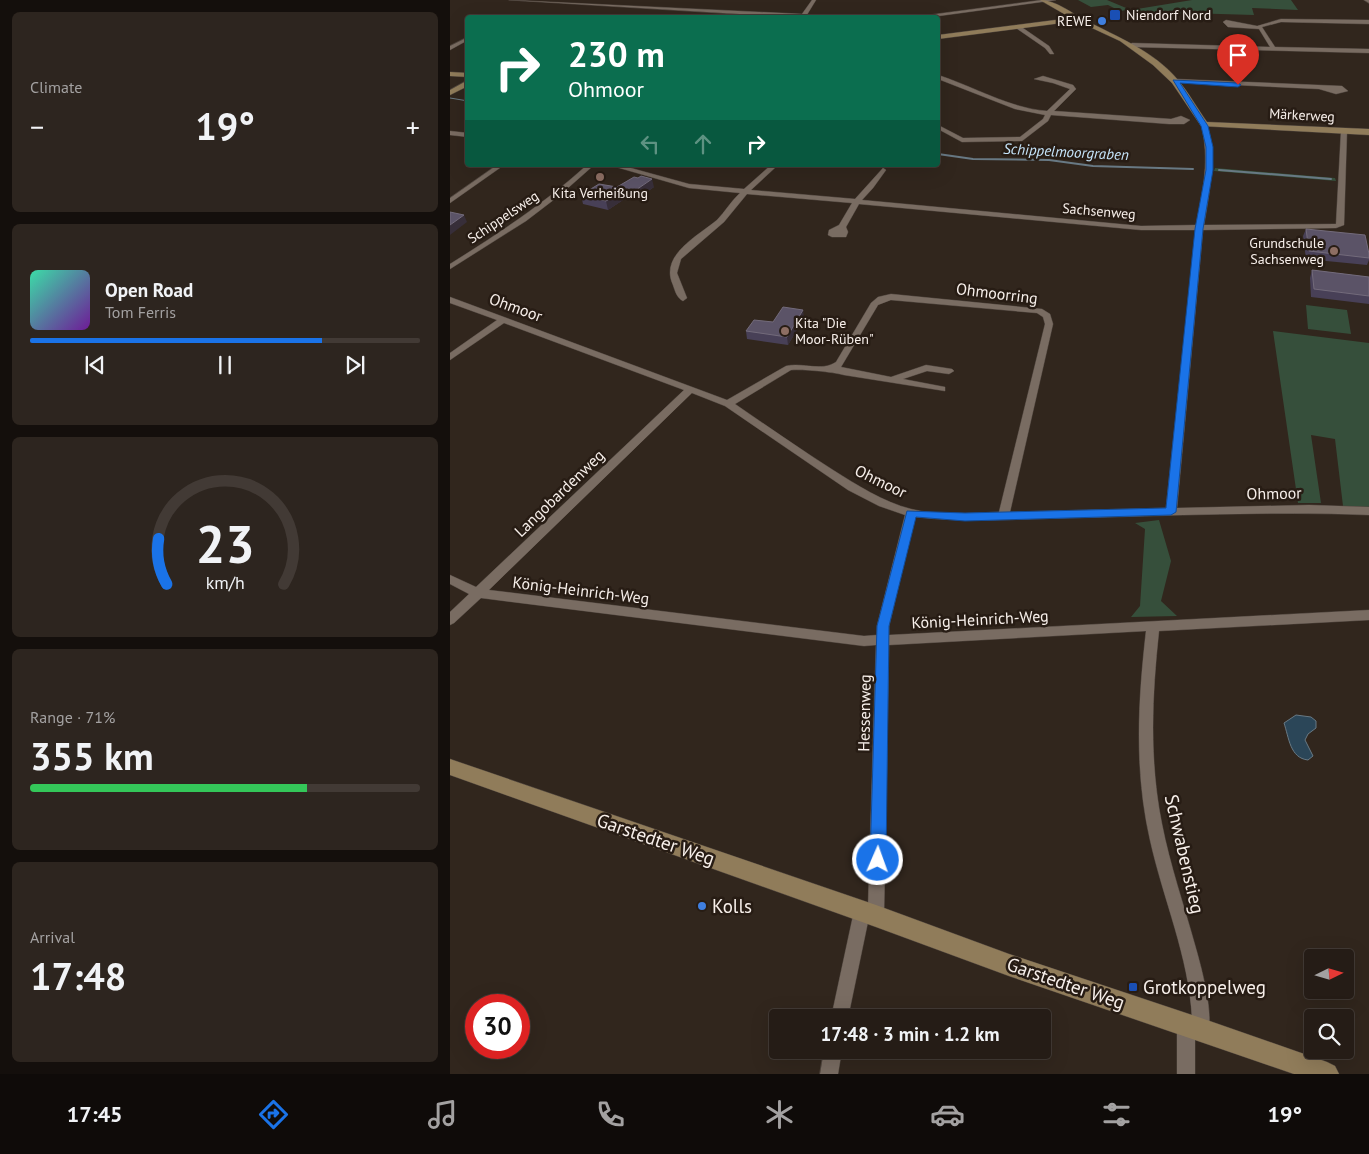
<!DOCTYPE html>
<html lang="en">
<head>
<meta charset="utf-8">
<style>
	:root { --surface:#251c16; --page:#2d251f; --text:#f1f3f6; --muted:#a3a1a1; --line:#423a35; --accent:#1a73e8 }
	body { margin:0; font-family:"PT Sans",sans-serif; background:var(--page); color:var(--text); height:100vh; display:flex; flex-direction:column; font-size:19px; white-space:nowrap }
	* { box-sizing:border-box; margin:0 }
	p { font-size:16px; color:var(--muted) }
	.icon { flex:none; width:28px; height:28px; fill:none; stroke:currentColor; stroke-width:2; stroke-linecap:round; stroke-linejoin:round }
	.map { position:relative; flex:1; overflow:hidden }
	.panel { display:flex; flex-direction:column; gap:12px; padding:12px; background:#140f0c; width:450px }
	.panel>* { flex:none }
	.guide { position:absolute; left:15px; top:15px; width:475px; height:152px; border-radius:5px; box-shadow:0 5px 20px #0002,0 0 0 1px var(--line); background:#0b6e4f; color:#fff; overflow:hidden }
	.needle { width:32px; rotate:85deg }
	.controls { position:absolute; left:854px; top:949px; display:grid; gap:10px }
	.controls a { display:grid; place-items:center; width:50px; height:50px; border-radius:5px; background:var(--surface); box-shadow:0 5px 20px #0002,0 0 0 1px var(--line); font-size:25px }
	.speed { position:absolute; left:15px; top:994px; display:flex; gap:10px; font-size:25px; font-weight:700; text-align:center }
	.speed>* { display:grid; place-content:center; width:65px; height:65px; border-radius:50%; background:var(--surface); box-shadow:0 5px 20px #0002,0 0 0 1px var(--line); line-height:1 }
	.speed .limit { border:8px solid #d22; background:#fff; color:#111 }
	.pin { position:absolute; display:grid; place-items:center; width:42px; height:42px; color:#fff; margin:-51px -21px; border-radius:50% 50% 50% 0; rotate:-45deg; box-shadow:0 0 5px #0007 }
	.pin .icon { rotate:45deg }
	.me { position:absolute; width:55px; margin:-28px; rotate:2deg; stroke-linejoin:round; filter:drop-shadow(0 0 4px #0008) }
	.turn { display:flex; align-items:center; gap:18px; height:105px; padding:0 20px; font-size:22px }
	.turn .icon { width:65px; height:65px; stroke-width:2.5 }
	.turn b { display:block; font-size:35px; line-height:42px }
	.lanes { display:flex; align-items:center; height:48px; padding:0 20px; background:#0003; justify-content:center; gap:25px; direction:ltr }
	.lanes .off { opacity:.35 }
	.big { font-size:38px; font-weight:700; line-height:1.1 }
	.panel .widget { flex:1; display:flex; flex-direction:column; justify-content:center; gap:8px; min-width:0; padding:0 18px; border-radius:8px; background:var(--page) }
	.panel .dial { align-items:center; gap:0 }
	.dial svg { height:130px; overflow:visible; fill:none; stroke:var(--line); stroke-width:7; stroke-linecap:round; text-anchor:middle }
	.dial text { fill:var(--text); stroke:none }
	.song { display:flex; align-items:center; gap:15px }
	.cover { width:60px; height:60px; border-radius:8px; background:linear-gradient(135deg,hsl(160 70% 55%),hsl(280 70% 35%)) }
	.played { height:5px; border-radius:2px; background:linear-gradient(90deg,var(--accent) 75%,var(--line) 75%) }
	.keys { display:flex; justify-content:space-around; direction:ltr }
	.heat { display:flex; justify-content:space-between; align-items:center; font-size:28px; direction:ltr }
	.charge { height:8px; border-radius:4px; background:linear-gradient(90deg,#34c759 71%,var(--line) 0) }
	.trip { position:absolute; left:319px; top:1009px; width:282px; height:50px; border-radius:5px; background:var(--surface); box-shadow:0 5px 20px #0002,0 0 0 1px var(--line); font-weight:700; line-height:50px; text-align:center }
	.dock { display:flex; height:80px; justify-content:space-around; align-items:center; background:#0f0b09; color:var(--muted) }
	.dock .icon { width:35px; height:35px }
	.dock .current { color:var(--accent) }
	.dock b { font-size:22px; color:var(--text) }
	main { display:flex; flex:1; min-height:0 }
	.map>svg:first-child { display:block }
	.green { fill:#364f3b }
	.water { fill:#2b4658; stroke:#687984 }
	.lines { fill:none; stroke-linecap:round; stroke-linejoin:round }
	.stream-far1 { stroke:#687984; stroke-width:1 }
	.stream { stroke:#687984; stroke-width:2 }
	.street-casing { stroke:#4e443d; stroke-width:1 }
	.secondary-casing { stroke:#4e443d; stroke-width:1 }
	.street { fill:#796c62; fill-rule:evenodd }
	.secondary { fill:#907c5a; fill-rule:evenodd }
	.wall { fill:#484057 }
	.shaded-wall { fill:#372e39 }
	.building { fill:#5b5367; stroke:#736b7b }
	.route { fill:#1a73e8; stroke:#114b97 }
	.transit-dot { fill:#1a4fb4; stroke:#271c14; stroke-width:2 }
	.shop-dot { fill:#3f7fe0; stroke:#271c14; stroke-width:2 }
	.education-dot { fill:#8d6e63; stroke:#271c14; stroke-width:2 }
	.labels { text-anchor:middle; stroke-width:5; stroke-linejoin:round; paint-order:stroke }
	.far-poi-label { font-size:14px; fill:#f7efea; stroke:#271c14; text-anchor:start }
	.far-street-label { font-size:14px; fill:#f7efea; stroke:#271c14 }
	.far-water-label { font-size:15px; font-style:italic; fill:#c6e5fb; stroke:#271c14 }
	.street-label { font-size:16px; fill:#f7efea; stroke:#271c14 }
	.near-street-label { font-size:19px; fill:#f7efea; stroke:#271c14 }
	.near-poi-label { font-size:19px; fill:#f7efea; stroke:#271c14; text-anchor:start }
</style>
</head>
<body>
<main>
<section class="panel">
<div class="widget"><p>Climate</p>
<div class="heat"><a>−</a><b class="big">19°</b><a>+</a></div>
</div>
<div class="widget">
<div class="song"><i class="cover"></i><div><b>Open Road</b><p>Tom Ferris</p></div></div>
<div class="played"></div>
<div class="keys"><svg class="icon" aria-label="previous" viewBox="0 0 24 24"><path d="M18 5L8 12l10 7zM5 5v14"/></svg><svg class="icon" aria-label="pause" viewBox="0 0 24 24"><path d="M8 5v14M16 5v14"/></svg><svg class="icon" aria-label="next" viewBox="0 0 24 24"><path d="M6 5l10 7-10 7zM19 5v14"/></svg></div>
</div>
<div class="widget dial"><svg viewBox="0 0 100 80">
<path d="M14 69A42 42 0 1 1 86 69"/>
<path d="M14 69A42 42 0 0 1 9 41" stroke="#1a73e8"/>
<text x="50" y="56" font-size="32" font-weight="700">23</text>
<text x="50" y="72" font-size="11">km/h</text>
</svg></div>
<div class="widget"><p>Range · 71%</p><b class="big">355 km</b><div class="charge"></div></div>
<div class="widget"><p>Arrival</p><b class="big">17:48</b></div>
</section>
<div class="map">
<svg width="919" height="1074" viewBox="0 0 919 1074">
	<rect width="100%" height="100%" fill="#31261d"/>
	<path class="green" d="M628 0H657L681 10 742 0H841L848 10 802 8 804 15 736 13 699 21 678 10 670 11 658 5 641 7Z
		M765 168 885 178 886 181 764 171Z
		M856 305 897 310 901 334 858 329Z
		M823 331 919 343V508L893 506 885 439 861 435 871 503H848Z
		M709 520 721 561 711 601 727 616 681 617 690 606 695 529 685 523Z"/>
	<path class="water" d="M846 715 861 717 866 721V728L858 734 855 740 863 756 858 760C840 758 839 738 834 723Z"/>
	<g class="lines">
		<path class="stream-far1" d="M0 98 18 101"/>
		<path class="stream" d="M488 154 523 159 599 160 643 166 743 169
			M769 170 881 179"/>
		<g class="street-casing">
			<path id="street" d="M59 0 352 14 362 0H366L355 18Z
				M592 0H606L474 18H456Z
				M914 0H919V3Z
				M831 19 919 20V24L831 22 812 27 825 47 919 49V53L682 47 679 45 682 43 820 47 809 29 778 27 773 22 776 20 807 26Z
				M566 26H570L599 46 604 54H600L595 48 566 28Z
				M18 37V40L0 50V46Z
				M488 75C525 87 559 108 597 111L620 89 603 83 584 79 593 76 623 85 626 89 604 111 721 119 731 116 740 120 734 124H719L601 115 598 121 572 141 512 142 488 129V125L513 138 570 137 593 119 595 115 565 109 488 79Z
				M725 79 892 86 898 91 886 94 869 89 723 82Z
				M754 122 757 124C766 159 760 190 754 225L886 224 891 131 894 129 897 131 894 225 886 228 753 230 727 508 859 505 919 507V515C819 511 720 516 620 518 568 519 517 523 465 517L439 626V635L919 610V620L709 631C702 696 699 759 712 824 720 865 734 905 745 945 751 966 765 1016 757 1035L751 1038 745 1034V1074H727V1024L730 1018 736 1015 742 1018C739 957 713 899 700 840 684 770 688 701 696 631L439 645 434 916 432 922 426 924 420 922 419 917 398 1018H381L404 911 406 905 412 903 418 907 426 645 414 646 31 598 4 623 0 625V612L19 594 0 584V575L26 587 234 390 54 323 0 360V353L47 320 0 303V297L277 400 336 366C353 362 371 372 386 362L421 303 428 297 441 294 592 309 600 314 603 324 560 512 716 508 746 230H691L409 204 396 227 398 232 396 237H382L378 235 379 230 389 225 402 203 297 194 274 222 231 259 227 273 237 298 233 301C227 298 225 291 223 285 209 255 248 236 267 220 275 212 281 201 290 193L239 188 159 165H170L239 184 294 189 321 165H328L301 190 405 199 433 168 436 170 423 188 412 200 691 226 746 225C753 191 760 159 751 124ZM441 300 587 313 593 317 595 324 549 512C520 513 489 516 461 509 433 502 407 485 383 470 350 449 317 426 285 404L341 370C353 369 383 372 394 375L495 391V387L453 379 477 371 499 374 504 371 502 369 476 365 441 377 391 367 428 305ZM242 393 275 406 398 490 429 506 455 515 427 626V635L414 636 39 590Z
				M0 131 18 133V137L0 135Z
				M47 165H54L0 203V198Z
				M137 165H144L110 195 76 221 0 269V264C48 234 95 203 137 165Z
				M374 1050H392L388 1074H370Z"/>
		</g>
		<g class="secondary-casing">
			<path id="secondary" d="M590 0C606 0 621 13 635 20 667 37 704 51 728 80 739 93 747 108 757 122L919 129V135L751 126 722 83 703 65 670 41 627 21 488 39V35L621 18Z
				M0 72 18 73V77L0 76Z
				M18 80V86L0 95V90Z
				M0 759 426 905 559 954 751 1018 877 1062 885 1066 889 1074H844L559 976 426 927 0 775Z"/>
		</g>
		<use href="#street" class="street"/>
		<use href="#secondary" class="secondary"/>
	</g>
	<path class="wall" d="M167 187H204L185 200 176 198 158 210 133 204 131 195Z
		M856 229 919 254V260L917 265 856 259 853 236Z
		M862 270 919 277V304L861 297 860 278Z
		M354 318 338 345 297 339 296 331 323 322Z"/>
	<path class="shaded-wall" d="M202 179 204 187 185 200 183 192Z
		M174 190 176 198 158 210 156 201Z
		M14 215 17 222 0 235V225Z
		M353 310 354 318 338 345 337 337Z"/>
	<path class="building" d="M191 176 202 179 183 192 174 190 156 201 131 195 149 184 167 187 184 177 188 178Z
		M0 212 14 215 0 225Z
		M856 229 915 235 919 254V258L859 251Z
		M862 270 919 277V296L864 289Z
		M333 307 353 310 337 337 296 331 304 320 323 322Z"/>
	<path class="route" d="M723 80 788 83 791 85 788 87 730 83 758 126 763 147V170L753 229 726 512 721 515 515 521 466 517 439 626 436 860 433 865 428 867 423 865 420 860 427 626 457 511 515 513 716 508 745 229 756 170V147L751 126Z"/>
	<g class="transit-dot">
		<rect x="659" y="9" width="12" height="12" rx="2.5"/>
		<rect x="678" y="982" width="10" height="10" rx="2.5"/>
	</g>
	<g class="shop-dot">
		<circle cx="652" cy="21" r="5"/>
		<circle cx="252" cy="906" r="5"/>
	</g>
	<g class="education-dot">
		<circle cx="150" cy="177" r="5"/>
		<circle cx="884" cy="251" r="5"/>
		<circle cx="335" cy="331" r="5"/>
	</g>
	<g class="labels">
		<g class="far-poi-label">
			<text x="676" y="20">Niendorf Nord</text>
			<text x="642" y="26" text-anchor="end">REWE</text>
			<text x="150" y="198" text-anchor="middle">Kita Verheißung</text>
			<text x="874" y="248" text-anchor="end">Grundschule<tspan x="874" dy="16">Sachsenweg</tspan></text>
			<text x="345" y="328">Kita "Die<tspan x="345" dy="16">Moor-Rüben"</tspan></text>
		</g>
		<g class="far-street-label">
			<text transform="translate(852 115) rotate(3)" y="5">Märkerweg</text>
			<text transform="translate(649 211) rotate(5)" y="5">Sachsenweg</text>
			<text transform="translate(53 217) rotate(-34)" y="5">Schippelsweg</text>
		</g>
		<g class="far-water-label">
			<text transform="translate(616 152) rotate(3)" y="5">Schippelmoorgraben</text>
		</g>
		<g class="street-label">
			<text transform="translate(547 293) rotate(7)" y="6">Ohmoorring</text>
			<text transform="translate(66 307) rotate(20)" y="6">Ohmoor</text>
			<text transform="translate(431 481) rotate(26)" y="6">Ohmoor</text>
			<text transform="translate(109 493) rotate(-44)" y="6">Langobardenweg</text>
			<text transform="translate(824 493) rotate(-1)" y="6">Ohmoor</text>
			<text transform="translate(131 590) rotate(7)" y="6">König-Heinrich-Weg</text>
			<text transform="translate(530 619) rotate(-3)" y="6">König-Heinrich-Weg</text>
			<text transform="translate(414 713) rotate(-89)" y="6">Hessenweg</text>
		</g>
		<g class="near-street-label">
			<text transform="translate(206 839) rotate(19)" y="7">Garstedter Weg</text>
			<text transform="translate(735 854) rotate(77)" y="7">Schwabenstieg</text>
			<text transform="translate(616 983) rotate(19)" y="7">Garstedter Weg</text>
		</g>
		<g class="near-poi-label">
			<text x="262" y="913">Kolls</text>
			<text x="693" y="994">Grotkoppelweg</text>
		</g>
	</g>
</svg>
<div class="controls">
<a><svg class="needle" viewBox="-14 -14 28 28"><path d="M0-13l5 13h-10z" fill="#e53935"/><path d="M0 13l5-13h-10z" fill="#a3a1a1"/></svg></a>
<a><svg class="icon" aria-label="search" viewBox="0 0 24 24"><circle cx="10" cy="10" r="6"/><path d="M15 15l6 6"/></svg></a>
</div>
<div class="speed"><div class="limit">30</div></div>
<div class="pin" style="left:788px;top:85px;background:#d93025"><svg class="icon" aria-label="arrive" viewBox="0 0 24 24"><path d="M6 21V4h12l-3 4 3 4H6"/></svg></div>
<svg class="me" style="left:428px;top:860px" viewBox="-20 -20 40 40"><circle r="17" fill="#1a73e8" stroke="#fff" stroke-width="3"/><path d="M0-11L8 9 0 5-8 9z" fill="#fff"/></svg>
<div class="trip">17:48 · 3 min · 1.2 km</div>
<div class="guide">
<div class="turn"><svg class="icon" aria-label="right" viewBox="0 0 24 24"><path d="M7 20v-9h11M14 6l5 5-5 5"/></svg><div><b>230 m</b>Ohmoor</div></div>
<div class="lanes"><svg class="icon off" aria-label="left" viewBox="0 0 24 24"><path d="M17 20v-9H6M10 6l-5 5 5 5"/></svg><svg class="icon off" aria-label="ahead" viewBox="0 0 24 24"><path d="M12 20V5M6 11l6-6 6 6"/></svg><svg class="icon" aria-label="right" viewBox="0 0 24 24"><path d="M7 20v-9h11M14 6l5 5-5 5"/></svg></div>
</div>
</div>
</main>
<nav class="dock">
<b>17:45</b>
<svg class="icon current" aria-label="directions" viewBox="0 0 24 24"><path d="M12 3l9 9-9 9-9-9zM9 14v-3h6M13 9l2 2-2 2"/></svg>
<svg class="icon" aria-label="music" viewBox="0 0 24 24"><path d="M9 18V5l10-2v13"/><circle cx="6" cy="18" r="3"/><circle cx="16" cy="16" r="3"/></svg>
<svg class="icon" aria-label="phone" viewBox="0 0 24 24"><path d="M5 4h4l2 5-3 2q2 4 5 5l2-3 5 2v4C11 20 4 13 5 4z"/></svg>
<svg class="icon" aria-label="climate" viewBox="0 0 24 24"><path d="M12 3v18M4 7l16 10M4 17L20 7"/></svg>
<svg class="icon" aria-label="car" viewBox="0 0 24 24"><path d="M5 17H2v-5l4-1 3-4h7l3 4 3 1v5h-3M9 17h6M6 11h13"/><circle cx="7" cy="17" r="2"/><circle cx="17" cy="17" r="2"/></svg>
<svg class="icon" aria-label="filters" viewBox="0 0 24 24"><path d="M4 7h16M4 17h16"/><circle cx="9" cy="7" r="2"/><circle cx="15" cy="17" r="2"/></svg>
<b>19°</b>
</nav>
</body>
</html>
